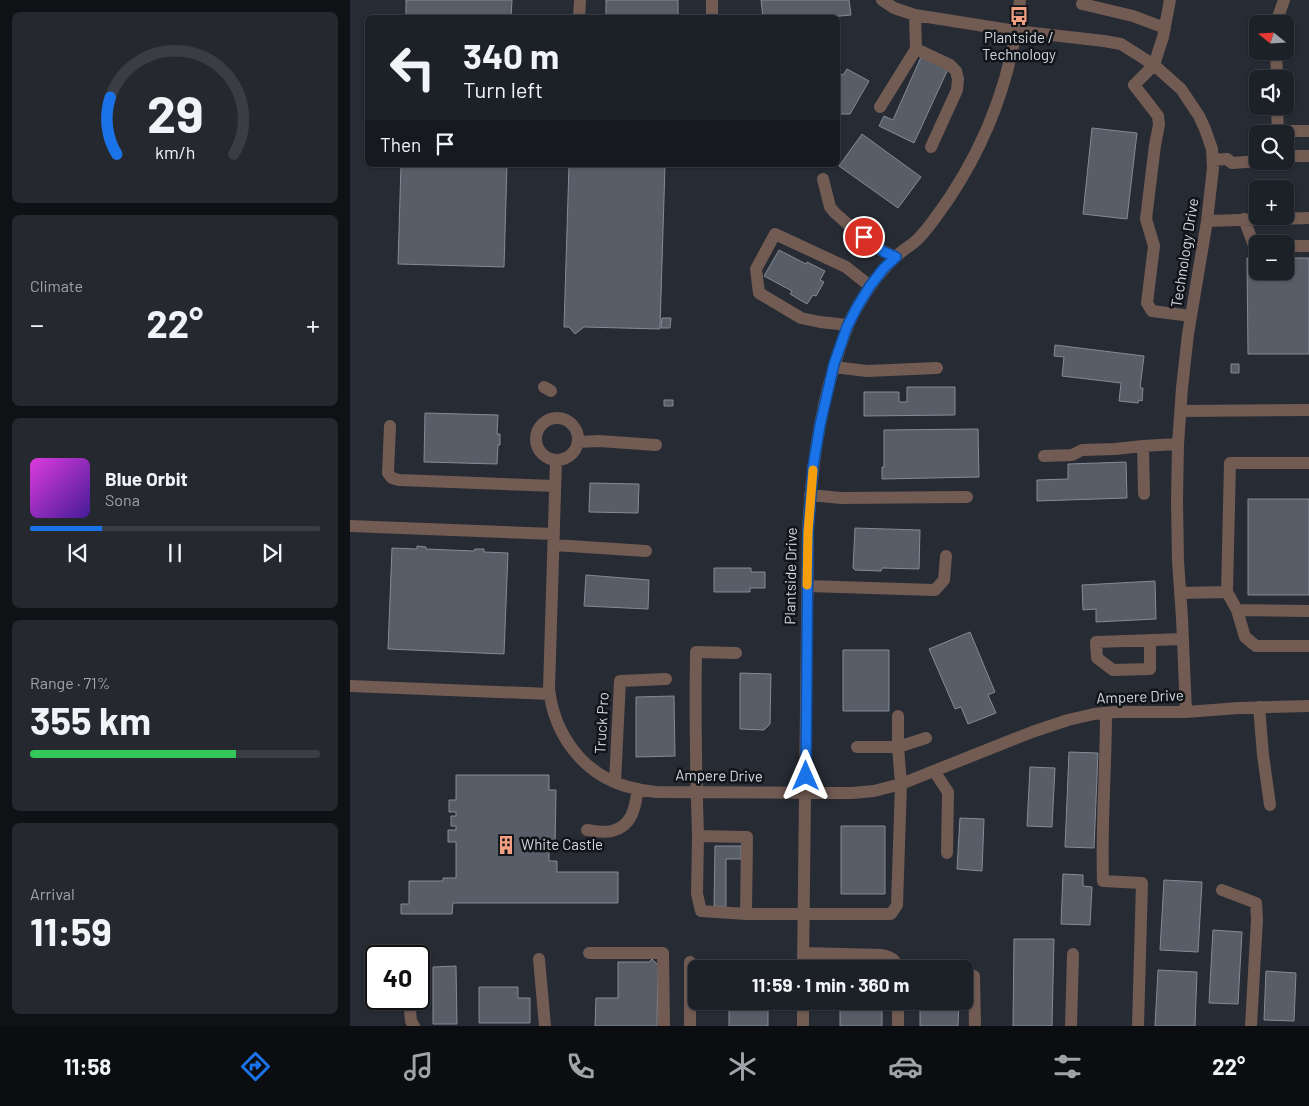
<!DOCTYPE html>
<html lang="en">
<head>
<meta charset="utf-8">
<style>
	:root { --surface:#1c2027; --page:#25282f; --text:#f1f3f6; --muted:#a0a3a7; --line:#3a3e44; --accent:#1a73e8 }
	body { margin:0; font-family:Barlow,sans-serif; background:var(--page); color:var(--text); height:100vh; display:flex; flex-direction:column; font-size:19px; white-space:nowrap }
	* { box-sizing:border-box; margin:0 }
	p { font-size:16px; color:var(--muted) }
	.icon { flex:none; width:28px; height:28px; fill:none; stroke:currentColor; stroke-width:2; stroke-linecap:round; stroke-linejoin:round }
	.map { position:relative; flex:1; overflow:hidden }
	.panel { display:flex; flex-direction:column; gap:12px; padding:12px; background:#0f1215; width:350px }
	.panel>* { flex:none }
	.guide { position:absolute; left:15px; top:15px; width:475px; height:152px; border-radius:8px; box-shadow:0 1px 4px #0004,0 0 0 1px var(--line); background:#1c2027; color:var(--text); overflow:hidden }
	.needle { width:32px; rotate:288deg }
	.buttons { position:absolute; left:899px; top:15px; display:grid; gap:10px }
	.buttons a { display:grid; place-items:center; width:45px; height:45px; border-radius:8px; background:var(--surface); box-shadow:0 1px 4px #0004,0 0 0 1px var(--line); font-size:25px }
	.speed { position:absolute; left:15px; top:945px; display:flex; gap:10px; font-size:25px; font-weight:700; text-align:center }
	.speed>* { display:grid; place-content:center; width:65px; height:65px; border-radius:50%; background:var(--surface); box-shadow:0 1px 4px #0004,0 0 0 1px var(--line); line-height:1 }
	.speed .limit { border:2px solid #111; border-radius:8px; background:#fff; color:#111 }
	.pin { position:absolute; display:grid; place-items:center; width:42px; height:42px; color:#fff; margin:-21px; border:2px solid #fff; border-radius:50%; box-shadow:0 1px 5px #0007 }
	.me { position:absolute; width:55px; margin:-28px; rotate:0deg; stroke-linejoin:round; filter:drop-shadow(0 0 4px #0008) }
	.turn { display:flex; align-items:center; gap:18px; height:105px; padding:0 15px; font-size:22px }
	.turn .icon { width:65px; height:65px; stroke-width:2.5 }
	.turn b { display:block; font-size:35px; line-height:42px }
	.then { display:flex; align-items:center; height:48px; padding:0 15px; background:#0003; gap:10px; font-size:19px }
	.big { font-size:38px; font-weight:700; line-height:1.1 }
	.panel .card { flex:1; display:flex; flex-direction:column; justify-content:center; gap:8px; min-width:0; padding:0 18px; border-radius:8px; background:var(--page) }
	.panel .dial { align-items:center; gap:0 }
	.dial svg { height:130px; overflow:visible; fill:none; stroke:var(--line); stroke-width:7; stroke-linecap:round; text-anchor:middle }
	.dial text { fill:var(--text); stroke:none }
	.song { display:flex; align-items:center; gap:15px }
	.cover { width:60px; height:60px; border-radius:8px; background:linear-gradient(135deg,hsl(300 70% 55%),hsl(260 70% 35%)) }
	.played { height:5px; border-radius:2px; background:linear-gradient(90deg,var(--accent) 25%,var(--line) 25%) }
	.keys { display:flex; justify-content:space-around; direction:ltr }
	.heat { display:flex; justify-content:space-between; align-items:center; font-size:28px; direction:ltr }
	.charge { height:8px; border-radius:4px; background:linear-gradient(90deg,#34c759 71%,var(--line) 0) }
	.trip { position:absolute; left:338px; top:960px; width:285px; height:50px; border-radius:8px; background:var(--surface); box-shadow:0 1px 4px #0004,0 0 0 1px var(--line); font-weight:700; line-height:50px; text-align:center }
	.tabs { display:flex; height:80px; justify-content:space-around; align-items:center; background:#0b0d10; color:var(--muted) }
	.tabs .icon { width:35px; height:35px }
	.tabs .current { color:var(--accent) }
	.tabs b { font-size:22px; color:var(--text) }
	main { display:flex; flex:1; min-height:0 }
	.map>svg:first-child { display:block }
	.building { fill:#585e68; stroke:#848b96 }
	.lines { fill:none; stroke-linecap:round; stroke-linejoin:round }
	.minor { stroke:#715b53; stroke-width:12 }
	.route-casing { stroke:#114b97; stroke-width:12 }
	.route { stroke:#1a73e8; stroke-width:9 }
	.slow { stroke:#f59e0b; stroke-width:9 }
	.labels { text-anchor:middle; stroke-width:5; stroke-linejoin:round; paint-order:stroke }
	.poi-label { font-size:15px; fill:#d4d8de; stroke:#111418 }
	.street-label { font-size:15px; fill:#d4d8de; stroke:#111418 }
</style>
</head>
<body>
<main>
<section class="panel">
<div class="card dial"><svg viewBox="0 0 100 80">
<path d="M14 69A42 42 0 1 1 86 69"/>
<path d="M14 69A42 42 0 0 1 10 34" stroke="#1a73e8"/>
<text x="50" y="56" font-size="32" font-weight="700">29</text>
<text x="50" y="72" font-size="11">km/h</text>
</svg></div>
<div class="card"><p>Climate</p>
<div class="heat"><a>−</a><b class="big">22°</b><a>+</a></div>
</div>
<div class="card">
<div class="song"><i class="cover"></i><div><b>Blue Orbit</b><p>Sona</p></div></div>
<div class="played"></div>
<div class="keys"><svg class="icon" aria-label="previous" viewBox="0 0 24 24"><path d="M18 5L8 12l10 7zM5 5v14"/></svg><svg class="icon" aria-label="pause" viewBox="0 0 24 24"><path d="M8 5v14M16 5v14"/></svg><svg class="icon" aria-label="next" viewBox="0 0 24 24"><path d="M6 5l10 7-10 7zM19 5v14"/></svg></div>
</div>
<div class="card"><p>Range · 71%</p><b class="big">355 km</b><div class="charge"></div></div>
<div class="card"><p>Arrival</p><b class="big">11:59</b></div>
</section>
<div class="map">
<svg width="959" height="1026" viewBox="0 0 959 1026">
	<rect width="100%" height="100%" fill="#262b34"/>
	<path class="building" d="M56 0H162L161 18H56Z
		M256 0H328V18H256Z
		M411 0H499L501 15 468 18H413Z
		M571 57 598 69 564 143 529 126 534 116 543 120Z
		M497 69 519 81 500 114H488V75L490 76 491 74 493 75Z
		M742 128 787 133 777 219 733 214Z
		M512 134 571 177 548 208 489 166Z
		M51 165H157L154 267 48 264Z
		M219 165H315L310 329 234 327 225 334 219 327H214Z
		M429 250 456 264 457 262 475 271 470 280 474 282 466 296 463 295 457 304 440 294 442 291 414 276Z
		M897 258H908V271H935V258H959V354H898Z
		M312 318H321L320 328H311Z
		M705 345 794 356 790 388H793L792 401 789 400 788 403 769 401 771 383 712 376 714 357 704 356Z
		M881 364H889V373H881Z
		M557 387H605V415L514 416V392H549V402H557Z
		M314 400H323V406H314Z
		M75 413 148 415 147 434H150V445H148L147 464 74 462Z
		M628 429 629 477 532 479V467H534V430Z
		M776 462 777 498 687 501V480L718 479V464Z
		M240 483 289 484 288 513 239 512Z
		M898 499H959V595H898Z
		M505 528 570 530 569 569 532 568 531 571 505 570 503 568Z
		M67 546 76 547V549L124 551 125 549H134V552L158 553 154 654 38 649 42 548 67 549Z
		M364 568H401V572H415V588H400V592H364Z
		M236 575 299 580 298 609 234 606Z
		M805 581 806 619 746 622V609L733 610 732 585Z
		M620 632 645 692 638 695 646 713 618 724 611 707 605 709 579 649Z
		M493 650H539V711H493Z
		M390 673 421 674 420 724 414 730 390 729Z
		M324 696 325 756 286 757V697Z
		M719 752 748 753 744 848 715 847Z
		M680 767 705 768 702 827 677 826Z
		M106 775H199V790H206L205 848H199V861H207V872H268V903H103L102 914H51V904H59V881H93V878H106V842H98V830H106V826H101V816H106V812H99V800H106Z
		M610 818 634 819 632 871 607 869Z
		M491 826H535V894H491Z
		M365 846H391V859H376V907L364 906Z
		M713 874 733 875V886L742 887 740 925 711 924Z
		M814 880 852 882 848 952 810 950Z
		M863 930 892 932 888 1004 859 1003Z
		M664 939H704L702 1026H663Z
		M302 959 311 968 308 971 307 1026H245L246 998H268V962H299Z
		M106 966 107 1024H83V967Z
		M808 970 847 972 845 1026H805Z
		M916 971 946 973 944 1021 914 1020Z
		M129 987H168V998H180V1023H129Z
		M379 1001H418V1026H379Z
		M490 1001H532V1026H490Z
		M570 1001H609L608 1026H570Z"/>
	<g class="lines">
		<path class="minor" d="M532 0 544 8 565 15 666 31 754 41 771 44 804 65 831 89 849 116 855 129 862 149 863 168 857 221 838 334 832 388 828 444 827 501 828 561 832 618 836 712
			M820 0 813 37 804 65 784 85 808 116 809 125 805 145 796 219 804 246 797 303 802 311 841 316
			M732 4 783 16 815 28
			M229 18 230 0
			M362 18V0
			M928 24 929 14 934 0
			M566 49 600 65 606 71 608 79 607 90 581 147
			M926 51 927 79
			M927 106 928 134
			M530 107 566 49 565 15
			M928 131H959
			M935 156H959
			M863 160 877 159 882 163 909 161
			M473 179 480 207 485 213C503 228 524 250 546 257
			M894 219 903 243 908 244
			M857 221 959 218
			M935 246H959
			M498 325 470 322 451 318 409 293 406 269 425 234 496 267 520 286
			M484 367 517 371 587 368
			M194 387 201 391
			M831 411 959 410
			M186 439a21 21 0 1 1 42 0a21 21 0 1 1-42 0Z
			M40 426 38 473 42 478 49 480 205 486
			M228 442 249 441 306 445
			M694 456 722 455 732 450 765 449 793 446
			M206 460 199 689C204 733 231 772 275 786 285 789 295 791 306 792L502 793 524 791 551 784 682 732 718 720 744 714 765 712H836L889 708 959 706
			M794 494 793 446 828 444
			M460 495 491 498 617 497
			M0 526 204 534
			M204 545 296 551
			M457 586 585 590 594 580 596 556
			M877 592 887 610 895 637 906 646H959
			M830 593 877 592 880 463H959
			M887 610 959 611
			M800 640V669L763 670 747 658 746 642 833 639
			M386 653 346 652C345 713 346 775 348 836L397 837 396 914H541L547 905 551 784 548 747V716
			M0 686 200 694
			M909 707 913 755 920 805
			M756 713C756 769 751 825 753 881L792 883 788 1026
			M507 747H548L576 738
			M584 771 598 792 597 853
			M265 782 270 681 316 679
			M237 830C245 831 254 833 262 831 283 826 285 807 288 789
			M348 836 347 894 351 911 396 914
			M872 890 906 903 907 919 901 1026
			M239 953H313L314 1026
			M454 953 532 955C541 957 546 959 547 969
			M189 959 195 1026
			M340 962V1026
			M453 969 458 532C461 471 469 410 489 351 494 335 499 320 508 306 519 286 533 268 550 253 556 248 563 244 568 239 580 227 590 211 600 197 639 138 663 71 670 0
			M624 976 625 1026
			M59 999 61 1021 64 1026
			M548 1001V1026
			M453 1026V1001
			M721 1026 723 954"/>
	</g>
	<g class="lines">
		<g class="route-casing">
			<path id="route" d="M456 776 458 532 463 467 470 425 484 364 497 327 507 307 520 286 534 268 546 257 534 252 514 237"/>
		</g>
		<use href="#route" class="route"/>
		<path class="slow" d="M457 585 458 532 463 470"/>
	</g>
	<defs>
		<g id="bus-bare" transform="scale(1.5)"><path d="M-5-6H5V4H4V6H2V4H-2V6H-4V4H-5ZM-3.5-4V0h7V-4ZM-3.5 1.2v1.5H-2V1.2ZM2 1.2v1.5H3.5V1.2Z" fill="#f2a081" stroke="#111418" stroke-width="2.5" paint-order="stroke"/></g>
		<g id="building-bare" transform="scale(1.5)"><path d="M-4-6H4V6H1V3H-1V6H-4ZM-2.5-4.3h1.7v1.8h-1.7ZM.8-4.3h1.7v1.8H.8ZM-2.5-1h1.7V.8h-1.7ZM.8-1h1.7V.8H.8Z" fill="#f2a081" stroke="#111418" stroke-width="2.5" paint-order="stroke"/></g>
	</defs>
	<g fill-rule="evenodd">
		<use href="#bus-bare" x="669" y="16"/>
		<use href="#building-bare" x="156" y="845"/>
	</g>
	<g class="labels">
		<g class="poi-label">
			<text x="669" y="43">Plantside /<tspan x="669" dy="17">Technology</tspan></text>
			<text x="171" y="850" text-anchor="start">White Castle</text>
		</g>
		<g class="street-label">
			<text transform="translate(835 253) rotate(-81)" y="5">Technology Drive</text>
			<text transform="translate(441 576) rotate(-89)" y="5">Plantside Drive</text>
			<text transform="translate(790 697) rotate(-2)" y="5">Ampere Drive</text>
			<text transform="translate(252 723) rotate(-87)" y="5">Truck Pro</text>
			<text transform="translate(369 776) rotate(1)" y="5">Ampere Drive</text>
		</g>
	</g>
</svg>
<div class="buttons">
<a><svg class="needle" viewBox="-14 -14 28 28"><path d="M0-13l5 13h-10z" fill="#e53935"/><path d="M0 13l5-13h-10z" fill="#a0a3a7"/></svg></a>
<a><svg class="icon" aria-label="sound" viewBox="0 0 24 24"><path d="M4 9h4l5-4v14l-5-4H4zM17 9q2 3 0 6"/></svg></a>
<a><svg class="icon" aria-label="search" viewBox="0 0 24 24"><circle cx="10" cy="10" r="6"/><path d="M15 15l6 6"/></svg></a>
<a>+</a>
<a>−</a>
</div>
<div class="speed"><div class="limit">40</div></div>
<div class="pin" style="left:514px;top:237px;background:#d93025"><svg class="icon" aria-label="arrive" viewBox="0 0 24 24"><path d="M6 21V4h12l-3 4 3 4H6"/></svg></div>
<svg class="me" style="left:456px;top:776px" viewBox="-20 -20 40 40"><path d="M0-17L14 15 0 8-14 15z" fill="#1a73e8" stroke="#fff" stroke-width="4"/></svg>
<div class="trip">11:59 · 1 min · 360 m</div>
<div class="guide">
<div class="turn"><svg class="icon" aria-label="left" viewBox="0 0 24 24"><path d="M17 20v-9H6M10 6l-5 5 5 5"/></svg><div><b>340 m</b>Turn left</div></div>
<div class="then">Then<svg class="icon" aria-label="arrive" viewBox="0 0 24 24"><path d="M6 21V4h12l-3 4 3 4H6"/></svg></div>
</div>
</div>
</main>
<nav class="tabs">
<b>11:58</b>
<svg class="icon current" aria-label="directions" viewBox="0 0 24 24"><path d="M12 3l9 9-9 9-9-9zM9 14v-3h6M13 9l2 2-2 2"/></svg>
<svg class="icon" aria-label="music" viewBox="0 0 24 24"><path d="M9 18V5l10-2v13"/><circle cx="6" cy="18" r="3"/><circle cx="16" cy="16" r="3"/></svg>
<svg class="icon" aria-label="phone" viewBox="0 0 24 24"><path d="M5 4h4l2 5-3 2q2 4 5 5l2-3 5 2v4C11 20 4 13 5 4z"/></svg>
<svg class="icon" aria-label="climate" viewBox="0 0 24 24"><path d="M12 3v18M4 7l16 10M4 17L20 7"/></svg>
<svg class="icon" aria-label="car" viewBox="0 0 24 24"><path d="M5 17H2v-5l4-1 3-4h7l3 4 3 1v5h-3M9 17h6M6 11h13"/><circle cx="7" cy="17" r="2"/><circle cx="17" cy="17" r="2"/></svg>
<svg class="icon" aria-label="filters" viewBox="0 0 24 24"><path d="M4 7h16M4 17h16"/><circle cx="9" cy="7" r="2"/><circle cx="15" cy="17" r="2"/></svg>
<b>22°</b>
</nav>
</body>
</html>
